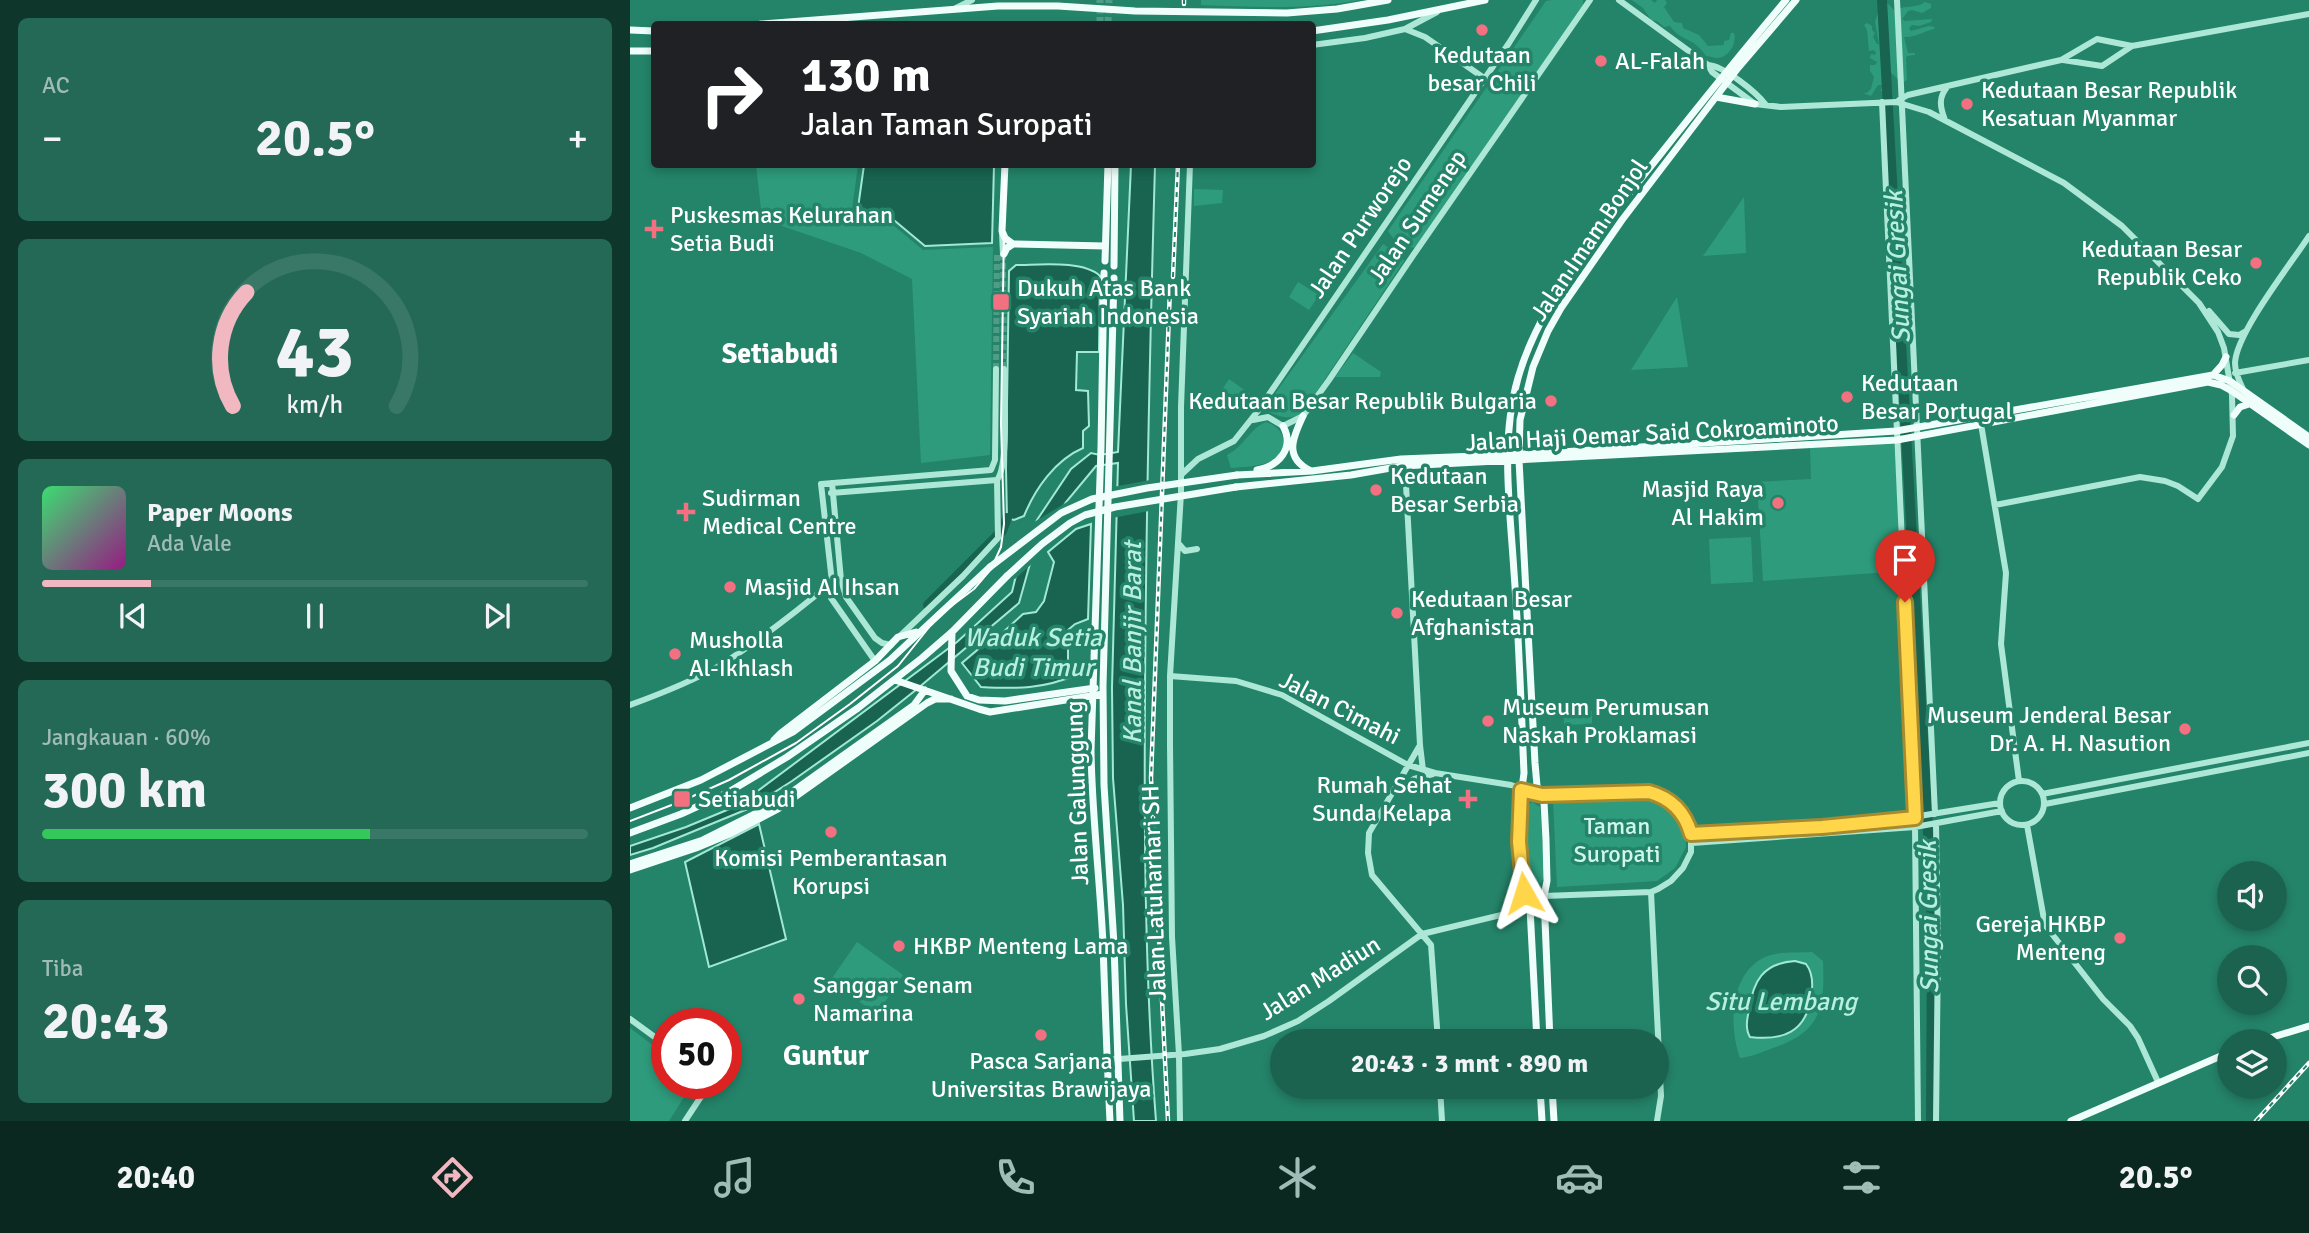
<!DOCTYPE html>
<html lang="id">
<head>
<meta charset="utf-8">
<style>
	:root { --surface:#1b634f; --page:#246956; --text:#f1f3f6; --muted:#a0bcb7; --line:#397766; --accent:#f2b8c1 }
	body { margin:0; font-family:Signika,sans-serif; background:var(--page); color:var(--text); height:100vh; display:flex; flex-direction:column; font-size:26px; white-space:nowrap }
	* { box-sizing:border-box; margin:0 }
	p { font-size:23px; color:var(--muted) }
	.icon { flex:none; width:38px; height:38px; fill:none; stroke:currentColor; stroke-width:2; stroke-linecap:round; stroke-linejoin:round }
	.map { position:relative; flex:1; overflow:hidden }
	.panel { display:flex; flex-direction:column; gap:18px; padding:18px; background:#0f362b; width:630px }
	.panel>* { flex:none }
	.banner { position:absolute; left:21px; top:21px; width:665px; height:147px; border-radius:7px; box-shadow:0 4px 10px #0003; background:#202124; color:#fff; overflow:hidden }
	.fabs { position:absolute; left:1587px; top:861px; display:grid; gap:14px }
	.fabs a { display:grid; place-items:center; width:70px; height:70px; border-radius:50%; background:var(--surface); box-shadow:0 4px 10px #0003; font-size:35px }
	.speed { position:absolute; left:21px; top:1008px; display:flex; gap:14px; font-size:35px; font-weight:700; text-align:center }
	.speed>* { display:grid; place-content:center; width:91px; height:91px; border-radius:50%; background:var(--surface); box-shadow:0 4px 10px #0003; line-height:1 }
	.speed .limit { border:10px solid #d22; background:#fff; color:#111 }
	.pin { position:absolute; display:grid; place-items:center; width:60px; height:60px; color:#fff; margin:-72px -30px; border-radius:50% 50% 50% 0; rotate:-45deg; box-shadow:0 0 7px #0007 }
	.pin .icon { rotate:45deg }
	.me { position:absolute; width:77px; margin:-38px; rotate:354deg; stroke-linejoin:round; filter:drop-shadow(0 0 5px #0008) }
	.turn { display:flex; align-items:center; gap:24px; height:147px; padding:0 35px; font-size:32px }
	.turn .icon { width:91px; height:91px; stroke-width:2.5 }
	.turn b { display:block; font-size:49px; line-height:60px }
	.big { font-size:52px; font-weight:700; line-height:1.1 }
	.panel .widget { flex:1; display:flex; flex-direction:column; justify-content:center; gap:10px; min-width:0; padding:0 24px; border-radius:10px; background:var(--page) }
	.panel .dial { align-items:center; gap:0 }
	.dial svg { height:182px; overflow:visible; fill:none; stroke:var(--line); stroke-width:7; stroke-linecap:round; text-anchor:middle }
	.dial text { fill:var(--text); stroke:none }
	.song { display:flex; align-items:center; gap:21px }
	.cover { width:84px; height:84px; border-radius:10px; background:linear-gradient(135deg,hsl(140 70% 55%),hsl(310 70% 35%)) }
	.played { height:7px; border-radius:4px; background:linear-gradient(90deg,var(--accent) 20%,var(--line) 20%) }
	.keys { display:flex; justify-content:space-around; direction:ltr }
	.heat { display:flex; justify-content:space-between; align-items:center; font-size:38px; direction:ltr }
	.charge { height:10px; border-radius:5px; background:linear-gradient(90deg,#34c759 60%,var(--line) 0) }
	.trip { position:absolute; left:640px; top:1029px; width:399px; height:70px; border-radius:35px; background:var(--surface); box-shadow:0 4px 10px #0003; font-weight:700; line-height:70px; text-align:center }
	.menu { display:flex; height:112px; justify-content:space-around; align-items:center; background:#0b2820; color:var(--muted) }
	.menu .icon { width:49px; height:49px }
	.menu .selected { color:var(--accent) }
	.menu b { font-size:32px; color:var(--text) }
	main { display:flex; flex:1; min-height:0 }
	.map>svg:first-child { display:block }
	.green { fill:#2e9c7c }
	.water { fill:#196450; stroke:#a1e9d3; stroke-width:2 }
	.pier { fill:#248469 }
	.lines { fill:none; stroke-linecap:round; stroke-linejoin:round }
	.river { stroke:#196450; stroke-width:10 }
	.minor-tunnel { stroke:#509d87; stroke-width:6; stroke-dasharray:6 3; stroke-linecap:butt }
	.major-tunnel { stroke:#509d87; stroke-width:7; stroke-dasharray:7 3.5; stroke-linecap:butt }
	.minor { stroke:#ade8d7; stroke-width:6 }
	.major { stroke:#effefa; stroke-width:7 }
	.tram { stroke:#fff; stroke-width:2 }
	.rail-casing { stroke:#fff; stroke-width:4.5 }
	.rail { stroke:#248469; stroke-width:2; stroke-dasharray:5; stroke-linecap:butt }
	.major-bridge { stroke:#effefa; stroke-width:7 }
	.route-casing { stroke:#a68a30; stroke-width:18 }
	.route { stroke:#ffd54a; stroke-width:12 }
	.poi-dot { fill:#f37081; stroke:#248469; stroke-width:2.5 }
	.labels { text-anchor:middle; stroke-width:7; stroke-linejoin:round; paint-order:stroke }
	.poi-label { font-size:24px; fill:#fff; stroke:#248469; text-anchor:start }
	.street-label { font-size:24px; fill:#fff; stroke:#248469 }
	.park-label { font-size:24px; fill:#d0f6eb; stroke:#248469 }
	.water-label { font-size:26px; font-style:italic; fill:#b8f0df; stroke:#248469 }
	.quarter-label { font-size:28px; font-weight:bold; fill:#fff; stroke:#248469 }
</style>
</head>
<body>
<main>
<section class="panel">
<div class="widget"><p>AC</p>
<div class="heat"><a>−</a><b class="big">20.5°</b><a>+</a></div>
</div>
<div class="widget dial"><svg viewBox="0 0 100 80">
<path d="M14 69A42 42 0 1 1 86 69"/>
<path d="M14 69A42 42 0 0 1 20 19" stroke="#f2b8c1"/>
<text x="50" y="56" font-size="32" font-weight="700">43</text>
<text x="50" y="72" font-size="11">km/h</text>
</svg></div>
<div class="widget">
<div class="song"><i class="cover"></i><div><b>Paper Moons</b><p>Ada Vale</p></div></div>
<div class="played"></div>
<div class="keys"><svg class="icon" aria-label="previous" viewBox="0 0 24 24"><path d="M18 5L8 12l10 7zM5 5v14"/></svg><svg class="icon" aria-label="pause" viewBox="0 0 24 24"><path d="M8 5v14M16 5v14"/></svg><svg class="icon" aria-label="next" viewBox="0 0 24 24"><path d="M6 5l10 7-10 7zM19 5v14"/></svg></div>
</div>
<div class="widget"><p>Jangkauan · 60%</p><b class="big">300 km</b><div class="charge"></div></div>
<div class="widget"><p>Tiba</p><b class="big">20:43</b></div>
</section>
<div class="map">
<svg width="1679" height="1121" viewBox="0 0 1679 1121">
	<rect width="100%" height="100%" fill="#248469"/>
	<path class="green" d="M571 0H730C678 10 623 7 571 5Z
		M923 0H953V5L785 248C774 246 764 242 758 231L916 1Z
		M1002 0H1021L1025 3 1027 0H1035L1037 3 1034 7 1044 22 1052 23 1053 28 1069 35 1078 46 1094 45V41L1099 40 1101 33H1104C1107 43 1099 58 1087 58 1083 58 1080 56 1076 56 1063 36 1051 42 1040 26L1034 27 1027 21 1021 20 1013 8Z
		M1295 2 1301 4V8L1292 13 1282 10 1278 11 1272 19 1275 21 1302 19 1301 22 1289 26 1282 25 1279 28 1281 31 1299 26 1305 27 1304 29C1294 31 1285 38 1274 37L1278 53H1285V55L1277 56 1276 58 1277 80 1272 83 1258 70C1259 53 1249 15 1257 3L1264 10C1275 5 1285 9 1295 2Z
		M1248 13 1253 24 1252 33 1254 36V70L1258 82 1256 91H1251L1252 85H1248L1241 96 1233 93H1237L1241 89 1244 77 1240 71V65H1245L1247 62 1240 58 1241 54 1245 55 1246 52 1243 50 1239 51 1237 30 1234 25 1237 23 1242 26V30L1245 33 1243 37 1247 44H1249L1245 22Z
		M126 165H228L222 209 232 226H264L293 250 363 247 360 455 291 463 282 279 231 253 149 225 133 226Z
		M564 189 593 190 592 203 564 206Z
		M1114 197 1116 253 1073 256Z
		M753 244 772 256 774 261 673 412C660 421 652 417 638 412L636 406Z
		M668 282 689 295 679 310 659 297Z
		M1047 297 1058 367 1001 370Z
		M723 353 751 372 750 377H705Z
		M599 379 620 394 613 406 592 390Z
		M636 422C660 430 659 455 636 463 625 467 612 467 601 468L597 455C615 446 619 429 636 422Z
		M1264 442 1273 571 1133 581 1127 482 1181 479 1180 448Z
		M1121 537 1123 582 1081 584 1079 539Z
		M962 711V724L934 725V713Z
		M1020 794 1041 805 1047 811 1055 827 1056 847 1045 868 1027 881 927 887 923 799Z
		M902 802 910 807 915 876 911 883 906 886 900 883 896 877 893 809Z
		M227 942 273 975 247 1014 200 981Z
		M1182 952 1193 961C1195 1008 1191 1032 1143 1048 1132 1052 1121 1057 1110 1058 1099 1027 1099 976 1133 958 1146 951 1168 953 1182 952Z
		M0 1028 37 1056V1083H63L39 1121H0Z"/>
	<path class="water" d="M234 165H364L362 243 295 246 265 221 235 222 228 208Z
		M501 165H525C520 341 516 517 515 693 514 836 515 979 526 1121H504L496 1004 493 905 483 778 482 688 488 463 466 466 436 502 403 553 389 603 287 689 247 721 162 781 120 808 23 848 0 855V846L56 827 109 805 327 642 382 592 391 555 407 520 441 469 461 453 470 455 488 452Z
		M386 265C409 265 453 260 470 276L469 352H447L446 390 458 391 459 426 453 431V448C425 460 405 489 394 516L384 520 377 518 376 469 379 271Z
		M461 524 458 619 445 624 438 630V660L446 668V675C413 689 387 689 351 687L332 663 365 635 371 634 393 614 406 612 414 601 424 562 418 552 446 529Z
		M129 824 156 939 79 967 55 862Z
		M1165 961 1176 964C1183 973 1183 986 1181 997 1176 1032 1153 1041 1120 1037 1115 1029 1117 1019 1119 1010 1123 981 1133 963 1165 961Z"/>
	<path class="pier" d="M504 2 533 3V24H504Z
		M520 480 519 511 482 518 483 487Z
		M442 499 424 523 405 561 385 579 382 578 388 554 401 524Z"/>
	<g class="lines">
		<path class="river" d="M1252 0 1297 810 1302 930 1301 1121
			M298 605 372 531 377 518"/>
		<path class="minor-tunnel" d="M373 254 374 369
			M366 369 367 254"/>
		<path class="major-tunnel" d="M470 24V0
			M478 24 479 0"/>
		<path class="minor" d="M989 0 1078 65 1082 72 1125 104 1151 107 1266 102 1299 112 1434 183 1492 226 1569 303 1588 332 1594 348 1602 395 1603 436 1592 467 1568 499 1548 486 1535 481 1510 477 1365 505
			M1267 0 1305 814
			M326 8 342 0
			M775 29 795 37 854 78
			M682 45 735 38 775 29 807 12
			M1433 60 1472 66 1502 46
			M1078 65C1094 66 1126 92 1136 105
			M1269 100 1278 95 1431 60 1467 39 1502 46 1679 14
			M1252 102 1285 827 1288 1121
			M1315 120C1310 107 1308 97 1318 86
			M372 233 373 254
			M1579 311 1599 334 1609 335 1616 331
			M1605 373 1679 360
			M1613 389C1609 381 1605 372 1605 363 1606 333 1661 264 1679 236
			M623 420 638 417 653 426 673 416 699 380 782 257 960 0
			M1351 424 1376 573 1371 644 1389 781
			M775 466 790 745 793 770
			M552 474 568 459 604 441 627 412 879 43 906 0
			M202 483 211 580 216 597 245 638 252 643 261 645
			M201 493 367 480
			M549 544 555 551 567 549
			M270 636 333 576 368 538 367 480C379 466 374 392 374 369
			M245 661 201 598 202 582 191 484 361 470 365 460 366 369
			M0 705C30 694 61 682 89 666 129 641 166 612 202 582L211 580
			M790 745 739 833 738 853 742 875 801 945 808 1041
			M1370 803a22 22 0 1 1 44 0a22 22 0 1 1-44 0Z
			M766 791 784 779 803 774
			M1412 794 1679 743
			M1415 804 1679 753
			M1306 824 1308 947 1306 1121
			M1397 825 1415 925 1473 999 1500 1026 1508 1038 1528 1082
			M1061 834 1252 822 1370 803
			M1062 843 1285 827 1372 811
			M1021 892 1031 1096 1027 1121
			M0 1019 37 1046
			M476 1060 555 1054 590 1049 634 1036 668 1021 699 1001 792 934 900 908 914 896 1021 892 1028 889 1041 881 1053 868 1061 852V834L1049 809 1034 797 1015 792 912 795 881 785 805 773 778 765 652 695 606 681 540 676
			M810 1087 812 1121
			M55 1121 80 1083
			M550 1121 549 1055 542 937 540 745V676L551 493V407L560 164"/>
		<path class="major" d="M131 24 368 6H428L505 11 657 13 707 9 758 0
			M0 30 24 31
			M682 31 758 20 855 0
			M0 51H24
			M1086 97 1125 104
			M375 164 372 231 375 238 383 244 475 246
			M374 254 377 248 383 244
			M475 261 478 164
			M484 266 485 164
			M474 273 471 447 461 751C462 816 470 880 473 944 475 1003 477 1062 480 1121
			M484 278 473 686 474 785 484 945 490 1121
			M1583 375 1592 365 1596 357
			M1604 415 1610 407 1619 404
			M673 416C662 439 654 458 681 471
			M627 470C649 466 665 448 653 426
			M607 475 682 471 771 459 899 454 1266 431 1583 375 1600 381 1679 437
			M606 487 721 475 772 466 1267 440 1578 382 1591 385 1602 391 1679 445
			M322 632 321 671 337 696 349 700 375 701 465 688
			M265 680 349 709 360 712 473 694
			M144 740 151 733 245 661 268 637 286 632
			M0 808 71 780 163 732 260 660 360 567
			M0 833 51 814 97 793 157 757 228 708 292 658 322 632 377 576
			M0 864 73 840 145 804 284 705 295 690
			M0 870 66 848 102 833 148 809 297 703 305 699H321
			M907 1041 900 908C883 867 888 815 894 773 891 706 889 639 884 572 880 508 870 440 888 378 911 298 978 220 1029 156 1071 103 1113 51 1156 0
			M920 1041 914 896 917 881 916 840 914 802 907 786 905 763 889 460 890 420 903 367 918 331 931 308 992 220 1108 68 1166 0
			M1630 1041 1679 1026
			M910 1087 912 1121
			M922 1087 924 1121
			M1441 1121 1600 1052"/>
		<path class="tram" d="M0 821 52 801 99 780 166 743 220 704 268 666 300 626 312 613 344 589 361 569 371 547 374 524 371 424 375 164"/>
		<g class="rail-casing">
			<path id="rail" d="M554 4V0
				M543 277 548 164
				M538 1121 521 778 540 288
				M1626 1121 1679 1063"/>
		</g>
		<use href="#rail" class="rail"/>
		<path class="major-bridge" d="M360 567 431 513 462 499 517 488 607 475
			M377 576 412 544 440 523 455 515 485 507 606 487"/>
	</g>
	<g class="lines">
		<g class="route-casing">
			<path id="route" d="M894 893 889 842 891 790 912 795 1019 792C1041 798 1055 812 1061 834L1192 827 1285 818 1275 602"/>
		</g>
		<use href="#route" class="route"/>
	</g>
	<g class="poi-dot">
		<circle cx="852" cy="30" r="7"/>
		<circle cx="971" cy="61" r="7"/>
		<circle cx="1337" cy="104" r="7"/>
		<path d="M20.5 218.5h7v7h7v7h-7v7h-7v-7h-7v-7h7z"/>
		<circle cx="1626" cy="263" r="7"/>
		<rect x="362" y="293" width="18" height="18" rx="3.5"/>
		<circle cx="1217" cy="397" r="7"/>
		<circle cx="921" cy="401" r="7"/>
		<circle cx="746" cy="490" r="7"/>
		<circle cx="1148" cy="503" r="7"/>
		<path d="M52.5 501.5h7v7h7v7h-7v7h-7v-7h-7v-7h7z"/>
		<circle cx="100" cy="587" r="7"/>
		<circle cx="767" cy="613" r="7"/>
		<circle cx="45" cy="654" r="7"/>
		<circle cx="858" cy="721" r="7"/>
		<circle cx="1555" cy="729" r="7"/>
		<rect x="43" y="790" width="18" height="18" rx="3.5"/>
		<path d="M834.5 788.5h7v7h7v7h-7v7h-7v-7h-7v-7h7z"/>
		<circle cx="201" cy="832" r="7"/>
		<circle cx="1490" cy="938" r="7"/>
		<circle cx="269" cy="946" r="7"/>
		<circle cx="169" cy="999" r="7"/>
		<circle cx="411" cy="1035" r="7"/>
	</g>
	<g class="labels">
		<g class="poi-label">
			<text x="852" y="63" text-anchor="middle">Kedutaan<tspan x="852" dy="28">besar Chili</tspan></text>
			<text x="985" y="69">AL-Falah</text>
			<text x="1351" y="98">Kedutaan Besar Republik<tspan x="1351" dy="28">Kesatuan Myanmar</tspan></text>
			<text x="40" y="223">Puskesmas Kelurahan<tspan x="40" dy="28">Setia Budi</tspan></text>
			<text x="1612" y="257" text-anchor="end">Kedutaan Besar<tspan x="1612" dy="28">Republik Ceko</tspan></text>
			<text x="387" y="296">Dukuh Atas Bank<tspan x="387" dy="28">Syariah Indonesia</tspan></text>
			<text x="1231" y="391">Kedutaan<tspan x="1231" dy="28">Besar Portugal</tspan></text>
			<text x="907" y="409" text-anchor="end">Kedutaan Besar Republik Bulgaria</text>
			<text x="760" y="484">Kedutaan<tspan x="760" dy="28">Besar Serbia</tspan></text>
			<text x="1134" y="497" text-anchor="end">Masjid Raya<tspan x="1134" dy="28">Al Hakim</tspan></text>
			<text x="72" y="506">Sudirman<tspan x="72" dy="28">Medical Centre</tspan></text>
			<text x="114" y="595">Masjid Al Ihsan</text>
			<text x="781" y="607">Kedutaan Besar<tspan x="781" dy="28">Afghanistan</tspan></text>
			<text x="59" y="648">Musholla<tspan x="59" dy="28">Al-Ikhlash</tspan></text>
			<text x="872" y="715">Museum Perumusan<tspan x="872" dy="28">Naskah Proklamasi</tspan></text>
			<text x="1541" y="723" text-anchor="end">Museum Jenderal Besar<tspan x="1541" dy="28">Dr. A. H. Nasution</tspan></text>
			<text x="822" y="793" text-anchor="end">Rumah Sehat<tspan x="822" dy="28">Sunda Kelapa</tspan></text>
			<text x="68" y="807">Setiabudi</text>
			<text x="201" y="866" text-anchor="middle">Komisi Pemberantasan<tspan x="201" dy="28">Korupsi</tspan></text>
			<text x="1476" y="932" text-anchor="end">Gereja HKBP<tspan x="1476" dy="28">Menteng</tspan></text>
			<text x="283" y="954">HKBP Menteng Lama</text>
			<text x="183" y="993">Sanggar Senam<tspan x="183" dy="28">Namarina</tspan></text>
			<text x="411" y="1069" text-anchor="middle">Pasca Sarjana<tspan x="411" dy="28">Universitas Brawijaya</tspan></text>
		</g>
		<g class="street-label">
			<text transform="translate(787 217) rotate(-56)" y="8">Jalan Sumenep</text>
			<text transform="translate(730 227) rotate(-56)" y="8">Jalan Purworejo</text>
			<text transform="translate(959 240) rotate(-56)" y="8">Jalan Imam Bonjol</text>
			<text transform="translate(1022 433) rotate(-3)" y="8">Jalan Haji Oemar Said Cokroaminoto</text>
			<text transform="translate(710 708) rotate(27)" y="8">Jalan Cimahi</text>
			<text transform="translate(447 793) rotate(-92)" y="8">Jalan Galunggung</text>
			<text transform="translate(524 893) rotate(-92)" y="8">Jalan Latuharhari SH</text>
			<text transform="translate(690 978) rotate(-32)" y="8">Jalan Madiun</text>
		</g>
		<g class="park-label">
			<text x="987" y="834">Taman<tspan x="987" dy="28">Suropati</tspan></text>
		</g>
		<g class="water-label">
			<text transform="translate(1267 267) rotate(-93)" y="9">Sungai Gresik</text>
			<text x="403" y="646">Waduk Setia<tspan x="403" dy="30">Budi Timur</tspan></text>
			<text transform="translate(502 643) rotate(-90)" y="9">Kanal Banjir Barat</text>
			<text transform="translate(1298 917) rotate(-91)" y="9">Sungai Gresik</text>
			<text x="1151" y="1010">Situ Lembang</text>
		</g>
		<g class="quarter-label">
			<text x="150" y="363">Setiabudi</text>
			<text x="196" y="1065">Guntur</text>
		</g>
	</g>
</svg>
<div class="fabs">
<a><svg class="icon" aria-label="sound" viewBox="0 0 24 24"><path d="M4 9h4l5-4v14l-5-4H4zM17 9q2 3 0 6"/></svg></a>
<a><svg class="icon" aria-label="search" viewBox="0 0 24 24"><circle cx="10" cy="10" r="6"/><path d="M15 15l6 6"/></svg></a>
<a><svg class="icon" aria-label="layers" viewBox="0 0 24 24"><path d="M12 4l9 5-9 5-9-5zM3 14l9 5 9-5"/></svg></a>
</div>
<div class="speed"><div class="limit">50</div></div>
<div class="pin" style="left:1275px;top:602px;background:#d93025"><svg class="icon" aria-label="arrive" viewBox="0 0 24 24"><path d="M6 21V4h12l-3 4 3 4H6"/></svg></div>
<svg class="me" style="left:894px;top:893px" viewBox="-20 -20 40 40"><path d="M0-17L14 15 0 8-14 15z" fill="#ffd54a" stroke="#fff" stroke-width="4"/></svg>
<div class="trip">20:43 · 3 mnt · 890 m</div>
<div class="banner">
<div class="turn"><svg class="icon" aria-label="right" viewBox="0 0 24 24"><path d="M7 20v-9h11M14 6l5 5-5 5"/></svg><div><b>130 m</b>Jalan Taman Suropati</div></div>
</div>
</div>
</main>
<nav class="menu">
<b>20:40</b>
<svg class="icon selected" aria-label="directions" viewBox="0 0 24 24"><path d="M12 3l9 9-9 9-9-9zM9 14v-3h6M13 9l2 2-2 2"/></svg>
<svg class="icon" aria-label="music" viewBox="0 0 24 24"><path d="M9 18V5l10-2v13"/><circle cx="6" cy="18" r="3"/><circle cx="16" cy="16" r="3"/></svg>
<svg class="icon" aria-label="phone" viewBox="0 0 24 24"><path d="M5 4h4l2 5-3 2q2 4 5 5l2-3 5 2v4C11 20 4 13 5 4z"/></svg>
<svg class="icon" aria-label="climate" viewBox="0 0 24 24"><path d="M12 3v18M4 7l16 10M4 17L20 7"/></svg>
<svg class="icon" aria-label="car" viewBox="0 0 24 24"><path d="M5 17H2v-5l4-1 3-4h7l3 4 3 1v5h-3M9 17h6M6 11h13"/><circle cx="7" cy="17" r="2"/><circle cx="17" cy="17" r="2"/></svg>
<svg class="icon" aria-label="filters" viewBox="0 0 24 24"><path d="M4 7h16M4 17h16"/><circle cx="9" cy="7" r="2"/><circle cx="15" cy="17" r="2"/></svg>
<b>20.5°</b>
</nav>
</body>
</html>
